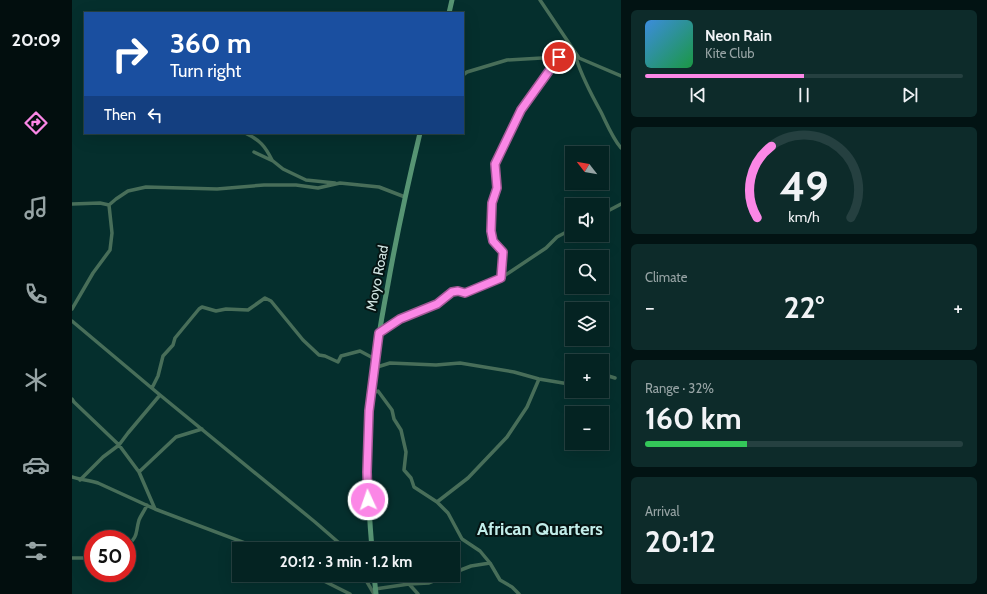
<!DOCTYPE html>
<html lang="en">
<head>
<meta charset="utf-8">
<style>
	:root { --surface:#042322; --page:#0d2b2a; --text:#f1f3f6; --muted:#97a4a5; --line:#254040; --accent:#fb87e6 }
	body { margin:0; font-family:Cabin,sans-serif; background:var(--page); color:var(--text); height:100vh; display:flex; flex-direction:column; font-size:15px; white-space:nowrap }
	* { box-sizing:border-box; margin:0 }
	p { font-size:13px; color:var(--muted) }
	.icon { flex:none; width:22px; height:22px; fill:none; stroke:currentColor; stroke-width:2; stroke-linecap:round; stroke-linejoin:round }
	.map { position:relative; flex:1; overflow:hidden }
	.drawer { display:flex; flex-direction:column; gap:10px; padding:10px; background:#021313; width:366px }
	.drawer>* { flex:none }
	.banner { position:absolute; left:12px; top:12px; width:380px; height:122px; border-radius:0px; box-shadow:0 4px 16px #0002,0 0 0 1px var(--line); background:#1a4fa0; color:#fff; overflow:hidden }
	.needle { width:26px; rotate:301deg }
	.fabs { position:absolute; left:493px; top:146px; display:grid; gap:8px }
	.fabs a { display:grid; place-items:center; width:44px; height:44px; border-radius:0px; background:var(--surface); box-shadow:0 4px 16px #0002,0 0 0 1px var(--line); font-size:20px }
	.speed { position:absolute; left:12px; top:530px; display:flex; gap:8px; font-size:20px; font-weight:700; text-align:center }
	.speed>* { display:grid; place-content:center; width:52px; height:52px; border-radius:50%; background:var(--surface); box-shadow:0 4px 16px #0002,0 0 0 1px var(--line); line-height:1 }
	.speed .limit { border:6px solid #d22; background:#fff; color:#111 }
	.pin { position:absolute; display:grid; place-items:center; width:34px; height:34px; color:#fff; margin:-17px; border:2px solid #fff; border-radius:50%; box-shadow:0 1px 4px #0007 }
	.me { position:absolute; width:44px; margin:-22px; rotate:357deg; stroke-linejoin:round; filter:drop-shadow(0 0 3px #0008) }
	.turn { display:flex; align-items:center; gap:14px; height:84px; padding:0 20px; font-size:18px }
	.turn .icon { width:52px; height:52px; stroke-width:2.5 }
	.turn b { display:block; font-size:28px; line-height:34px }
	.then { display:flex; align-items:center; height:38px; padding:0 20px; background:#0003; gap:8px; font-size:15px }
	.big { font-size:30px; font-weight:700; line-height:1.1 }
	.drawer .widget { flex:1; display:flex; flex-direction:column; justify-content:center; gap:6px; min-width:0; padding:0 14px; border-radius:6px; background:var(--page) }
	.drawer .dial { align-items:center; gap:0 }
	.dial svg { height:104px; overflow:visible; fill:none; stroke:var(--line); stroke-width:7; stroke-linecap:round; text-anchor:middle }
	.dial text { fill:var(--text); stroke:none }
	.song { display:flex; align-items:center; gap:12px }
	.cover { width:48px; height:48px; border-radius:6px; background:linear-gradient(135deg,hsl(210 70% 55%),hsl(140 70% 35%)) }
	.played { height:4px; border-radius:2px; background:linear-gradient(90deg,var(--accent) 50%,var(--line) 50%) }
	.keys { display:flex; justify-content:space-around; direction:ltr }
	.heat { display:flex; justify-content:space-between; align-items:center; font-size:22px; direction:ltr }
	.charge { height:6px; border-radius:3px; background:linear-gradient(90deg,#34c759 32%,var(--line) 0) }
	.trip { position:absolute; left:160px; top:542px; width:228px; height:40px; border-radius:0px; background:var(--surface); box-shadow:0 4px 16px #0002,0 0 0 1px var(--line); font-weight:700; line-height:40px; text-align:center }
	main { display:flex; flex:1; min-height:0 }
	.tab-bar { display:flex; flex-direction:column; width:72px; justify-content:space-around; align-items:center; background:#020e0e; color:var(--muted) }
	.tab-bar .icon { width:28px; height:28px }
	.tab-bar .current { color:var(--accent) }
	.tab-bar b { font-size:18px; color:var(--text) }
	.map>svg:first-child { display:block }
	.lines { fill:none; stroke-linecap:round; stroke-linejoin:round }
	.street { stroke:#486e59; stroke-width:3.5 }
	.secondary { stroke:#579574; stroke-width:5 }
	.route-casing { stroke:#a35896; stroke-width:10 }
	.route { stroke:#fb87e6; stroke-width:7 }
	.labels { text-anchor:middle; stroke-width:4; stroke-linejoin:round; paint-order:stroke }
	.street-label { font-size:14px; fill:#d3e7e5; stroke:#051413 }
	.district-label { font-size:18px; font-weight:bold; fill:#c2ede9; stroke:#051413 }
</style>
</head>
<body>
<main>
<nav class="tab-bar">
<b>20:09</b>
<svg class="icon current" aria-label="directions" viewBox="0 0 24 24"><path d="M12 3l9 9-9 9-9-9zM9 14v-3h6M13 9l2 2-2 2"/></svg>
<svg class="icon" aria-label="music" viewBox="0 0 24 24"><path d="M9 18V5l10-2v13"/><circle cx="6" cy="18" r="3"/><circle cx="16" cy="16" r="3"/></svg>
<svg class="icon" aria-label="phone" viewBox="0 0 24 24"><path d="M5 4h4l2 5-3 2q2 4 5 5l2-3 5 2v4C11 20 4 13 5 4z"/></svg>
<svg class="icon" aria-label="climate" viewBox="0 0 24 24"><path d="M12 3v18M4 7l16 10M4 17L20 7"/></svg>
<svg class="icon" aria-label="car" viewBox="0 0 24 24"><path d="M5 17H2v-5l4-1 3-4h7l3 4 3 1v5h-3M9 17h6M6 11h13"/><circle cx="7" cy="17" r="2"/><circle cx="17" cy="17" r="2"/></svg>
<svg class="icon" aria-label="filters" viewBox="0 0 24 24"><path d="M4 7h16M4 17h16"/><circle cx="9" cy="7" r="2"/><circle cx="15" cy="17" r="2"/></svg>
</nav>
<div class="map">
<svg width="549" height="594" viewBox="0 0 549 594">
	<rect width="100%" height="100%" fill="#052f2d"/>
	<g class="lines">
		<path class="street" d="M468 0 507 58 549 76
			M504 58C510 77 519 94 529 112 535 124 540 137 549 148
			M391 75 395 72 435 60 487 57 507 58
			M173 133C188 140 193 146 200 160
			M182 152 201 161 211 169 234 180 263 183
			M0 204 28 203 37 205
			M530 214 549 204
			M429 278 431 252 421 241 419 231 420 203 425 188 423 164 449 110 487 57
			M0 309 21 273 38 250 40 233 37 205 44 199 56 191 74 187 145 189 192 185H224L246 188 268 183 307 187 333 197
			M0 321 88 395 243 522 266 542 272 549
			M308 332 328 319 365 304 380 292 386 291 393 293 429 278 474 248 485 237 500 229
			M302 368 318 363 364 365 388 363 442 372 467 379 497 384 500 383
			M530 374 543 378
			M80 388 86 376 91 356 101 345 103 338 127 309 130 307 144 311 154 309 176 310 193 298 199 301 231 340 247 355 253 356 266 362 269 356 288 351 303 359
			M299 394 306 391 320 410 322 419 329 430 334 452 332 470 339 478 342 487 365 502 376 513 390 539 408 551 418 563
			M0 399 2 402 47 445 67 472 83 509
			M67 472 104 437 130 429
			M0 477C9 480 17 480 26 483L83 509 189 549
			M8 480 31 457 47 445 56 433 88 395
			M365 502 396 478 435 437 455 407 467 379
			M55 546C67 535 63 534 67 520 69 515 73 510 75 505
			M0 558H14L21 561
			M381 573 399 566 418 563 428 580 440 587 447 594
			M240 575 278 594
			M291 575 302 594
			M328 575 337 584 346 594
			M303 589 337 584 357 583 377 575"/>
		<path class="secondary" d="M377 13 380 0
			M300 549C296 503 294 456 297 410 301 368 308 326 316 284 325 233 336 183 348 133
			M302 575 304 594"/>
	</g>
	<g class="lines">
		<g class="route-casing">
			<path id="route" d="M296 500 295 472 297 411 307 333 328 319 365 304 380 292 386 291 393 293 429 278 431 252 421 241 419 231 420 203 425 188 423 164 449 110 487 57"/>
		</g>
		<use href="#route" class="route"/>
	</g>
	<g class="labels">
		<g class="street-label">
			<text transform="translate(305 278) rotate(-79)" y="5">Moyo Road</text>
		</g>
		<g class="district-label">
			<text x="468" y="535">African Quarters</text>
		</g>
	</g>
</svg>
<div class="fabs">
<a><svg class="needle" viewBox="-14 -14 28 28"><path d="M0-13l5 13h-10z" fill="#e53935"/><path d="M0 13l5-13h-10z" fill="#97a4a5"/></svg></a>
<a><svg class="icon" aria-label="sound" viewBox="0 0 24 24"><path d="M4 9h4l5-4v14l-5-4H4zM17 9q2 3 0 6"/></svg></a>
<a><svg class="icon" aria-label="search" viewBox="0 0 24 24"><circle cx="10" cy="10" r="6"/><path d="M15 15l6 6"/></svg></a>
<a><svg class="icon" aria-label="layers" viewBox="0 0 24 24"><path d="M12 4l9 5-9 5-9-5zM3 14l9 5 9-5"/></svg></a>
<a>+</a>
<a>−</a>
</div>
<div class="speed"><div class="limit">50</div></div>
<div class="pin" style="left:487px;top:57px;background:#d93025"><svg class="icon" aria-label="arrive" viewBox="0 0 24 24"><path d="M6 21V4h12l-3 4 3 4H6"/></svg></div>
<svg class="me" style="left:296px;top:500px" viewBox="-20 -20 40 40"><circle r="17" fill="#fb87e6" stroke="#fff" stroke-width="3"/><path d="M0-11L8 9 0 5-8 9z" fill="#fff"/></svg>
<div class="trip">20:12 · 3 min · 1.2 km</div>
<div class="banner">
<div class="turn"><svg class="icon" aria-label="right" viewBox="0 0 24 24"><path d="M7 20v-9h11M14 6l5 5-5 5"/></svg><div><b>360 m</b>Turn right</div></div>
<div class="then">Then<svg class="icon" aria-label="left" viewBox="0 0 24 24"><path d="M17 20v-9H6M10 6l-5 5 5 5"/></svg></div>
</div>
</div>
<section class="drawer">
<div class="widget">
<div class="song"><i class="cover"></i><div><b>Neon Rain</b><p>Kite Club</p></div></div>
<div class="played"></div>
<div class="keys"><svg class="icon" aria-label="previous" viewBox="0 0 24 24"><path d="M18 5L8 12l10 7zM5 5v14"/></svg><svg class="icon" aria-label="pause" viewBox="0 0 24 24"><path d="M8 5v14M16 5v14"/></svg><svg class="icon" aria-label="next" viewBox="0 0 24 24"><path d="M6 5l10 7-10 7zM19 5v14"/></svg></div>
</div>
<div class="widget dial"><svg viewBox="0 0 100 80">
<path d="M14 69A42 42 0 1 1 86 69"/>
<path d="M14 69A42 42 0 0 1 25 14" stroke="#fb87e6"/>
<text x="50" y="56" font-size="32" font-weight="700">49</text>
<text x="50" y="72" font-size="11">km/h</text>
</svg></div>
<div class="widget"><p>Climate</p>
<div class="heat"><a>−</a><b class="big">22°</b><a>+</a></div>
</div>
<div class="widget"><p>Range · 32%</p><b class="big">160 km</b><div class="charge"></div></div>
<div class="widget"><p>Arrival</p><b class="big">20:12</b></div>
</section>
</main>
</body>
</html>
